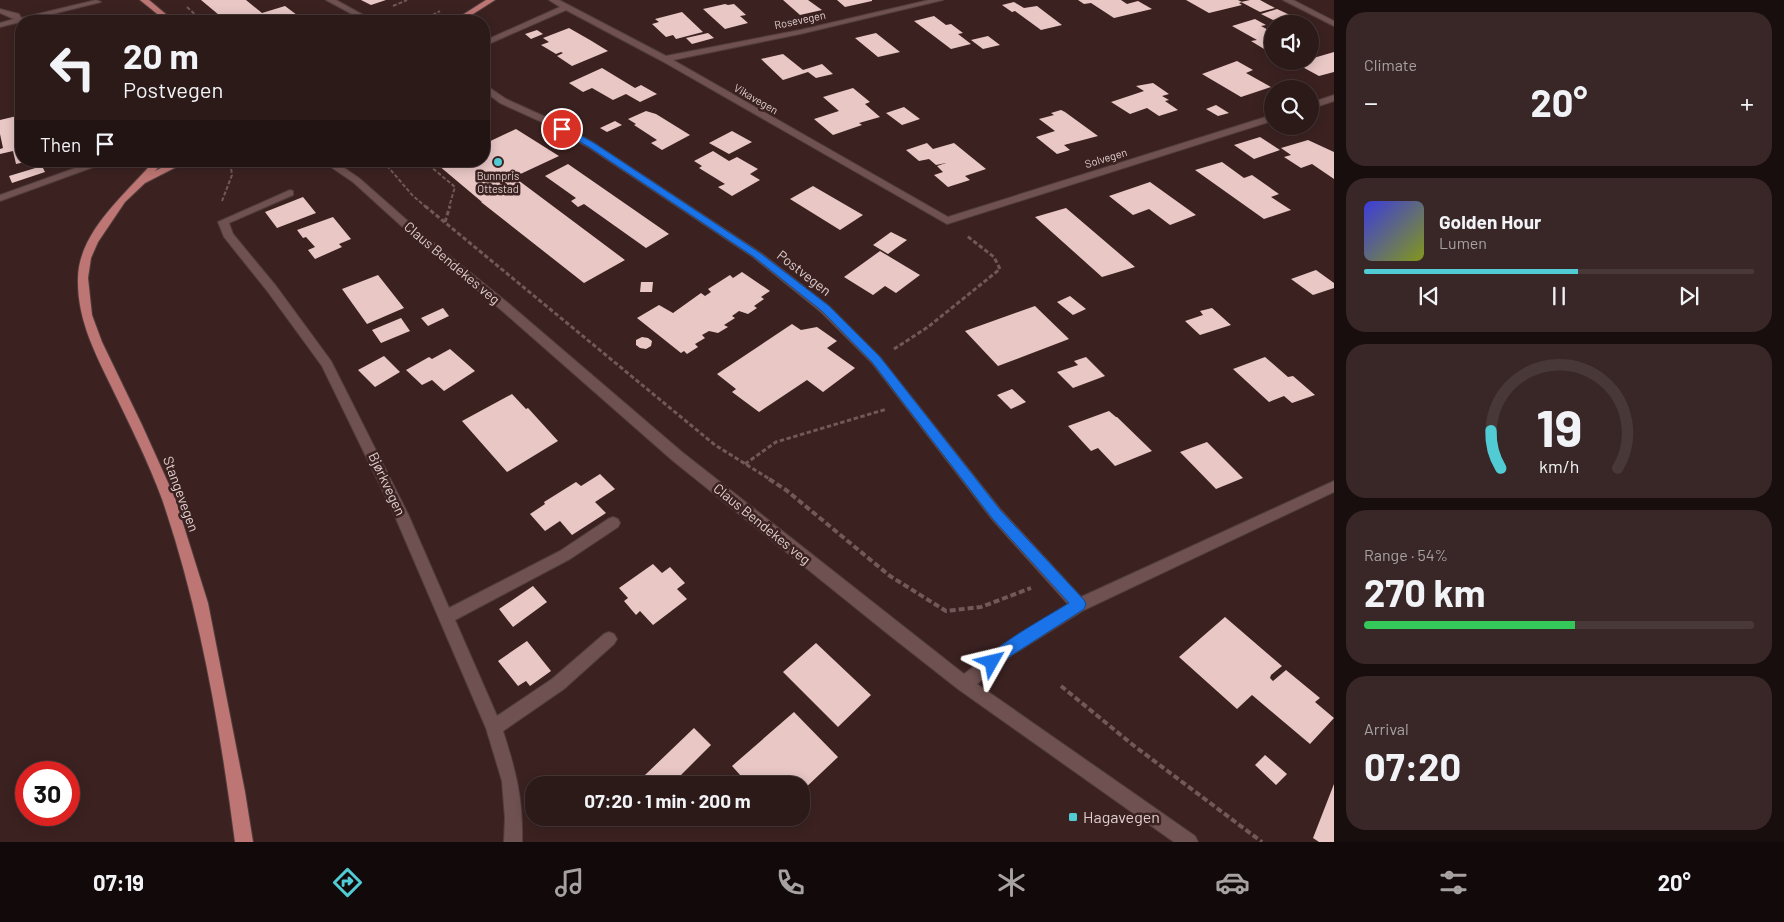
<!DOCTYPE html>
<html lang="en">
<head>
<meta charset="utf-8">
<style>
	:root { --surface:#2c1a19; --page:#382726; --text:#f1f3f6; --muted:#a6a1a2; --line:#483838; --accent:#51ccd5 }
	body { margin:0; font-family:Barlow,sans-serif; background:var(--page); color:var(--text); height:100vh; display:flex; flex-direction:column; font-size:19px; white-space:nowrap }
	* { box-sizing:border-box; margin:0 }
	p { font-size:16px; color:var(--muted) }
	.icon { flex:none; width:28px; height:28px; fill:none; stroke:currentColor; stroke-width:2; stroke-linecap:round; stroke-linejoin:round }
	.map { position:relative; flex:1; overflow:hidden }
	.sheet { display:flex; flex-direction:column; gap:12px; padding:12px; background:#180e0e; width:450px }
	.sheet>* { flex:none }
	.guide { position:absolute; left:15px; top:15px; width:475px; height:152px; border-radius:20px; box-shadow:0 2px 12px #0003,0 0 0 1px var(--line); background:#2c1a19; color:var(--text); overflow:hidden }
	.fabs { position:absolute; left:1264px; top:15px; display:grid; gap:10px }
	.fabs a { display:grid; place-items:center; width:55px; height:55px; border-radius:50%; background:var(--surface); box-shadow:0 2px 12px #0003,0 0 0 1px var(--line); font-size:25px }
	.speed { position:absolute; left:15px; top:761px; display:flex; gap:10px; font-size:25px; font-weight:700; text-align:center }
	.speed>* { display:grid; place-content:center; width:65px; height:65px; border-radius:50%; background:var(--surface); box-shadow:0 2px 12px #0003,0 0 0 1px var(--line); line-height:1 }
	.speed .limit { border:8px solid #d22; background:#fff; color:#111 }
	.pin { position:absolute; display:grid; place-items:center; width:42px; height:42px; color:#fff; margin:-21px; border:2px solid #fff; border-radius:50%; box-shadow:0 1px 5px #0007 }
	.me { position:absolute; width:55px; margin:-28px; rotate:53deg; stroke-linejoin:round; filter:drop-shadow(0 0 4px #0008) }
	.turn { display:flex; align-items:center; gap:18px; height:105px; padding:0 25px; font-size:22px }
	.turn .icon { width:65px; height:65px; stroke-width:2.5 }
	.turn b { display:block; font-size:35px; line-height:42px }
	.then { display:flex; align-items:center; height:48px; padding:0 25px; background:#0003; gap:10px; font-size:19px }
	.big { font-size:38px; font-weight:700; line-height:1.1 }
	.sheet .card { flex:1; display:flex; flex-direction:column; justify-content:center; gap:8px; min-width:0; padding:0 18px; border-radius:20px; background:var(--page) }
	.sheet .dial { align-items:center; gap:0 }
	.dial svg { height:130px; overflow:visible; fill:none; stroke:var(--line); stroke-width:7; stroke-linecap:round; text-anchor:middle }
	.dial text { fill:var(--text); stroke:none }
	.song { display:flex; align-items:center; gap:15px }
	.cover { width:60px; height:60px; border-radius:8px; background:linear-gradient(135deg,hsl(240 70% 55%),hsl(70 70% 35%)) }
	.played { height:5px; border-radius:2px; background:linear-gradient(90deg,var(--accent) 55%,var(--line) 55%) }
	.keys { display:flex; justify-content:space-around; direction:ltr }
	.heat { display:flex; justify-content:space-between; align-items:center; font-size:28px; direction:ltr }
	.charge { height:8px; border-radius:4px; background:linear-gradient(90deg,#34c759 54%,var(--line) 0) }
	.trip { position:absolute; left:525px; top:776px; width:285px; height:50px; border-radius:20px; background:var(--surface); box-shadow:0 2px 12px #0003,0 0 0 1px var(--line); font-weight:700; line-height:50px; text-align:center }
	.menu { display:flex; height:80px; justify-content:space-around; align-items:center; background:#120a0a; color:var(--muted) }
	.menu .icon { width:35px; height:35px }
	.menu .on { color:var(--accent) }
	.menu b { font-size:22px; color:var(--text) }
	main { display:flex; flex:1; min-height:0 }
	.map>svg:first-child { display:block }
	.building { fill:#e8c7c5 }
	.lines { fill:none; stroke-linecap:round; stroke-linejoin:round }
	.minor-casing { stroke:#523e3d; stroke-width:2 }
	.major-casing { stroke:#523e3d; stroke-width:2 }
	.path-far2 { stroke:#705958; stroke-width:2; stroke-dasharray:4 2; stroke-linecap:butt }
	.path-far1 { stroke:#705958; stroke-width:3; stroke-dasharray:4.5 2.5; stroke-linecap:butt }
	.path { stroke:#705958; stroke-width:4; stroke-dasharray:6 3; stroke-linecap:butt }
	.minor { fill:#6e5150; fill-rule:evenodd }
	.major { fill:#bd7673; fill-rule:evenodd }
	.route { fill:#1a73e8; stroke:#114b97 }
	.poi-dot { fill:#51ccd5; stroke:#3b2221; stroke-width:2 }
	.labels { text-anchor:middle; stroke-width:5; stroke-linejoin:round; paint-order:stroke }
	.far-street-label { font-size:11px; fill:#dfcecd; stroke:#3b2221 }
	.far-poi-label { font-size:11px; fill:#dfcecd; stroke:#3b2221 }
	.street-label { font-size:14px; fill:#dfcecd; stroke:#3b2221 }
	.near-poi-label { font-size:16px; fill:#dfcecd; stroke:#3b2221; text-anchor:start }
</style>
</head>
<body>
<main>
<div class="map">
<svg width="1334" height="842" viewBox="0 0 1334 842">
	<rect width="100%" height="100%" fill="#3b2221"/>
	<path class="building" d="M201 0H246L262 13 285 6 305 21H256L251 18 241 21H220L214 16 219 15Z
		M361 0H386L371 5Z
		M783 0H808L822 10 800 15Z
		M837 0H872V1L845 7Z
		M1078 0H1121L1127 4 1138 1 1152 9 1114 18 1091 3 1084 4Z
		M1186 0H1238L1242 2 1239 3 1242 5 1209 13Z
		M1250 0H1260L1275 8 1260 12 1241 2Z
		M1014 2 1024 8 1037 6 1062 25 1041 30 1015 11 1012 12 1002 5Z
		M725 4 728 5 734 4 746 15 740 16 748 23 725 29 703 9Z
		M1277 9 1290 15 1273 20 1261 14Z
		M682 12 703 32 676 39 673 35 666 37 652 24 659 22 655 19Z
		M934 16 946 25 951 24 963 33 958 34 971 44 951 49 914 21Z
		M1255 19 1266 25 1261 26 1272 32V51L1269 52 1251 41 1257 40 1232 26Z
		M569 28 590 40 608 51 572 66 557 56 563 53 561 52 556 54 541 45 549 42 543 38Z
		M537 30 543 34 531 39 525 34Z
		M708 33 714 38 692 44 686 38Z
		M876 33 900 52 878 57 855 38Z
		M988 36 1000 45 983 49 971 40Z
		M1334 52V72L1319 76 1295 63 1310 61V59Z
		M783 54 803 70 822 64 833 74 816 78 808 72 783 80 761 59Z
		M1237 61 1253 70 1246 73 1271 87 1241 97 1202 74Z
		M602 68 635 88 641 85 657 94 640 102 626 94 613 100 592 88 583 92 569 83Z
		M1153 83 1169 94 1162 96 1169 100 1165 101 1178 110 1159 116 1147 108 1130 114 1111 102 1144 91 1136 86Z
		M853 88 870 102 865 104 880 117 859 123 862 125 833 135 814 119 839 111 823 97Z
		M1216 105 1229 113 1218 116 1206 109Z
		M904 107 920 119 902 125 886 113Z
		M1061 110 1065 112 1098 136 1064 145 1070 150 1057 154 1036 137 1055 131 1039 119 1054 115 1051 113Z
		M646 111 656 114 690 135 662 150 651 143 657 140 634 125 636 124 628 119Z
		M21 115V161L25 162 16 164 13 151 0 154V149L3 148 0 134V120Z
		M615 121 622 125 607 132 600 128Z
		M516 129 559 156 514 177 625 260 584 283 481 202H482L438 165 445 161H484V144Z
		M732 131 752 142 729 154 709 143Z
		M1260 137 1280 150 1254 159 1234 145Z
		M1308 140 1334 152V179L1312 164 1301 168 1284 157 1291 155 1281 148Z
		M927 143 933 149 954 143 986 169 965 176 970 180 948 187 934 175 943 172 937 166 946 163 936 165 929 159 919 161 906 150Z
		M713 151 729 161 737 157 758 169 750 174 760 180 732 196 718 187 725 184 699 168 702 166 694 161Z
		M1222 162 1244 178 1252 175 1279 194 1271 197 1291 210 1264 219 1195 170Z
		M568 164 669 234 646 248 584 204 578 207 571 201 576 198 545 176Z
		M42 166 45 172 12 183 9 176Z
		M1150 182 1196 215 1170 225 1149 209 1133 215 1109 196Z
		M813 186 863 215 840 230 790 199Z
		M303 197 316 213 277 228 265 212Z
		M1066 208 1135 267 1102 277 1035 217Z
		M333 217 351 239 339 244 342 247 315 259 308 250 315 247 306 237 303 238 297 230Z
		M891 232 907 240 888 254 873 245Z
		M880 251 920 275 896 293 885 286 873 295 844 277Z
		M1316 270 1334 283V288L1313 295 1291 279Z
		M742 272 770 291 761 297 764 299 754 306 757 308 748 314 739 311 732 316 735 318 724 325 728 327 718 333 709 331 702 335 705 338 695 344 698 347 687 354 684 351 681 353 637 318 659 305 673 313 701 293 705 296 711 292 708 289 730 275 733 278Z
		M378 275 404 308 367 324 342 289Z
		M641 282H653L652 292H640Z
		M1070 296 1086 309 1073 315 1057 302Z
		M1035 306 1069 339 998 366 965 331Z
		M443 308 449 316 428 326 421 318Z
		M1212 308 1231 325 1200 335 1185 321 1203 315 1200 311Z
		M401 318 410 331 381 343 372 330Z
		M792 324 801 330 817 327 837 341 827 348 855 368 823 392 807 380 759 412 732 392 736 389 717 374Z
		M642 337 648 338 652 341 651 346 646 349 640 348 636 345V340Z
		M450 349 475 371 444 391 432 380 422 385 406 370 429 357 432 359Z
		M384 356 400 372 375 387 358 370Z
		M1086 357 1105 376 1073 388 1057 372 1078 365 1074 361Z
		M1265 357 1288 377 1293 376 1315 395 1292 403 1284 396 1269 402 1233 369Z
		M1012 389 1026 402 1011 409 997 395Z
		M512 394 526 409 528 408 558 441 507 472 462 421Z
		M1109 411 1116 417H1117L1152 451 1115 466 1098 448 1091 451 1068 426Z
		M1207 442 1243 478 1216 489 1180 452Z
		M600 474 615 489 595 502 606 513 572 535 560 521 545 531 530 514 545 504 544 502 576 482 581 486Z
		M653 564 662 573 670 567 685 583 677 589 687 599 653 625 640 611 636 615 624 601 628 598 619 588Z
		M533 586 547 602 513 627 499 609Z
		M1225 617 1282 666 1271 675 1270 678 1273 681 1286 670 1320 698 1315 702 1334 718 1310 744 1252 695 1237 709 1179 657Z
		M527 641 551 671 530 686 526 681 518 686 498 661Z
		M816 643 871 695 838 727 783 672Z
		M794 712 838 757 801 792V785H749L732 766Z
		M694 728 711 745 671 785H654L645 775Z
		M1265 755 1287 774 1276 785 1255 765Z
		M1334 784V842H1319L1313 838Z"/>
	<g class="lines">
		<g class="minor-casing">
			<path id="minor" d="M96 0 101 2 0 27V23L14 19 0 13V9L19 14 21 18Z
				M326 0H336L374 21H365Z
				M549 0H559L666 56 800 30 929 0H943L800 34 673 60 948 217 1269 116 1272 115V121L947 224 662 61 566 10 484 46V41L560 7Z
				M1283 0H1293L1334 21V26Z
				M484 84 506 99 550 119 594 143 761 253 829 306 880 357 1001 510 1081 597 1334 481V492L1084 610 1012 655 977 684 1195 836 1198 842H1174L958 689 888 634 672 460 500 309 418 241 353 182 322 161H334L359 178 426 237 508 303 682 452 964 674 1002 645 1068 604 991 518 872 363 821 312 753 257 588 147 544 123 500 103 484 91Z
				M1334 95V101L1310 109V103Z
				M95 161H110L0 201V195Z
				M290 190 293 191V195L229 223 233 234 276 286 331 361 408 514 449 608 560 551 608 519 613 517 618 519 620 523 618 527 570 559 455 620 497 716 552 679 604 634 609 632 614 634 617 639 614 644 564 689 503 731C516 772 523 798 522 842H504L505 818 502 781 486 728 394 514 322 366 268 292 224 237 218 222Z"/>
		</g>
		<g class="major-casing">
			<path id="major" d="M140 0H149L174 21H166Z
				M486 0H495L462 21H453Z
				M154 161H164L155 171 175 161H188L145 183 125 202 98 242 91 258 88 278 92 315 102 342 142 425 175 498 208 603 245 792 253 842H235C220 727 200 610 162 499 148 461 129 423 111 386 94 351 77 318 78 279 78 232 126 194 154 161Z"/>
		</g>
		<path class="path-far2" d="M393 6 407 0
			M187 7 202 21
			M422 21 440 11
			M383 161 413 196 426 207
			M424 161 455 187 449 207
			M222 201 232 175 230 161"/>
		<path class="path-far1" d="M425 206 715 445 771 480
			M445 222 450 206
			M894 349 928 327 1000 269 994 257 967 236
			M745 464 776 442 887 409"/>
		<path class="path" d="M769 479 786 490 890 576 946 611 981 607 1031 588
			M1061 686 1133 745 1262 842"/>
		<use href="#minor" class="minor"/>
		<use href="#major" class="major"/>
	</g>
	<path class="route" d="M559 127H565L594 143 760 253 829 306 880 357 1001 511 1084 600 1086 604 1084 609 992 668 987 666 985 662C992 646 1052 614 1069 603L992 518 872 362 822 311 754 257 589 147 559 130Z"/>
	<g class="poi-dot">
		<circle cx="498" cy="162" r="5"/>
		<rect x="1068" y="812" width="10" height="10" rx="2.5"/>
	</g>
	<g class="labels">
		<g class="far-street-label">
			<text transform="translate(800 20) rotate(-12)" y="4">Rosevegen</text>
			<text transform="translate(756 99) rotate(30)" y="4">Vikavegen</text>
			<text transform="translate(1106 158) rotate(-17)" y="4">Solvegen</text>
		</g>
		<g class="far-poi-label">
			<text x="498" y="180">Bunnpris<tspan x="498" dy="13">Ottestad</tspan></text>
		</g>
		<g class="street-label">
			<text transform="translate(452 263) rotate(40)" y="5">Claus Bendekes veg</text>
			<text transform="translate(804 273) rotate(38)" y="5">Postvegen</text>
			<text transform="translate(387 484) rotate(65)" y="5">Bjørkvegen</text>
			<text transform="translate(181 494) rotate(70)" y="5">Stangevegen</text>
			<text transform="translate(762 524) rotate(39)" y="5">Claus Bendekes veg</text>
		</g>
		<g class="near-poi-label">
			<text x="1083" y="823">Hagavegen</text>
		</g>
	</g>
</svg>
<div class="fabs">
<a><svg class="icon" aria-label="sound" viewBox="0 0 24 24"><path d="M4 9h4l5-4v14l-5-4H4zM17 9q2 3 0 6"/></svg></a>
<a><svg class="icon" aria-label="search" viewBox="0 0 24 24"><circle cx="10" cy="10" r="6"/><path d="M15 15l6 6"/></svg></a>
</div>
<div class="speed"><div class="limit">30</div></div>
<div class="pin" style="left:562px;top:129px;background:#d93025"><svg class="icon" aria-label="arrive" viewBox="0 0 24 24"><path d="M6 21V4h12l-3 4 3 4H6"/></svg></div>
<svg class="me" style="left:992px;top:662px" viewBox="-20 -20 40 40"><path d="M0-17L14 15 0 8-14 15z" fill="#1a73e8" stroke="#fff" stroke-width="4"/></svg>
<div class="trip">07:20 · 1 min · 200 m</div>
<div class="guide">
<div class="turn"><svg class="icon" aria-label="left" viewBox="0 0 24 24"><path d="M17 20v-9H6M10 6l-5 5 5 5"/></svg><div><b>20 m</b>Postvegen</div></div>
<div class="then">Then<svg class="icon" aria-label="arrive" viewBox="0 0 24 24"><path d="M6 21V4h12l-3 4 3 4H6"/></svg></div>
</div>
</div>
<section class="sheet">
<div class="card"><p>Climate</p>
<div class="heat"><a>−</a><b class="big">20°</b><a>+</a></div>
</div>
<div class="card">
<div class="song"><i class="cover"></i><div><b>Golden Hour</b><p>Lumen</p></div></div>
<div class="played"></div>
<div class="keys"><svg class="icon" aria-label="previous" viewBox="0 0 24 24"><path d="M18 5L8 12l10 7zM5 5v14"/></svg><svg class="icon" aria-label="pause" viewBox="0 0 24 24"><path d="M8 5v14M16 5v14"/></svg><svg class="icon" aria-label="next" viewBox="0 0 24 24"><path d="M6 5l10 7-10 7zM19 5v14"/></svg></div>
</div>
<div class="card dial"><svg viewBox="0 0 100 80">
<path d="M14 69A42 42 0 1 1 86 69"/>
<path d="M14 69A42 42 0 0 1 8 46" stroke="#51ccd5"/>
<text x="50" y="56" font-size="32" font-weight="700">19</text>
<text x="50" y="72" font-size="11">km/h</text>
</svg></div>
<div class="card"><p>Range · 54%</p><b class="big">270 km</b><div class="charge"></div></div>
<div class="card"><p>Arrival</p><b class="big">07:20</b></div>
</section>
</main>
<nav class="menu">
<b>07:19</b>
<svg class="icon on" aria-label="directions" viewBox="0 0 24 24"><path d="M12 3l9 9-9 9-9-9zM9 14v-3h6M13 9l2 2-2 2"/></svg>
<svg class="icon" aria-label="music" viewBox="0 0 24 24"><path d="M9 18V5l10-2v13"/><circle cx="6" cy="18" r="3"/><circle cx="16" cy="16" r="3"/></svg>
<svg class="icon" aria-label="phone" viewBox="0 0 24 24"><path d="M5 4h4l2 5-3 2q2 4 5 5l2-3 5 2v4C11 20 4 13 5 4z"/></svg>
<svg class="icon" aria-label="climate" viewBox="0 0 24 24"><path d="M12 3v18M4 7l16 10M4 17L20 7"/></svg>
<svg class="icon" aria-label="car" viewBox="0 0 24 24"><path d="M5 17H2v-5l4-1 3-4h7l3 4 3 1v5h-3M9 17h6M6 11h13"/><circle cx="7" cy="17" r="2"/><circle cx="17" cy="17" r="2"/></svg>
<svg class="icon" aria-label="filters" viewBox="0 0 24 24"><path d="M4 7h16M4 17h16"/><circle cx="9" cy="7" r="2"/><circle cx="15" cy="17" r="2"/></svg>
<b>20°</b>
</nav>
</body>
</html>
